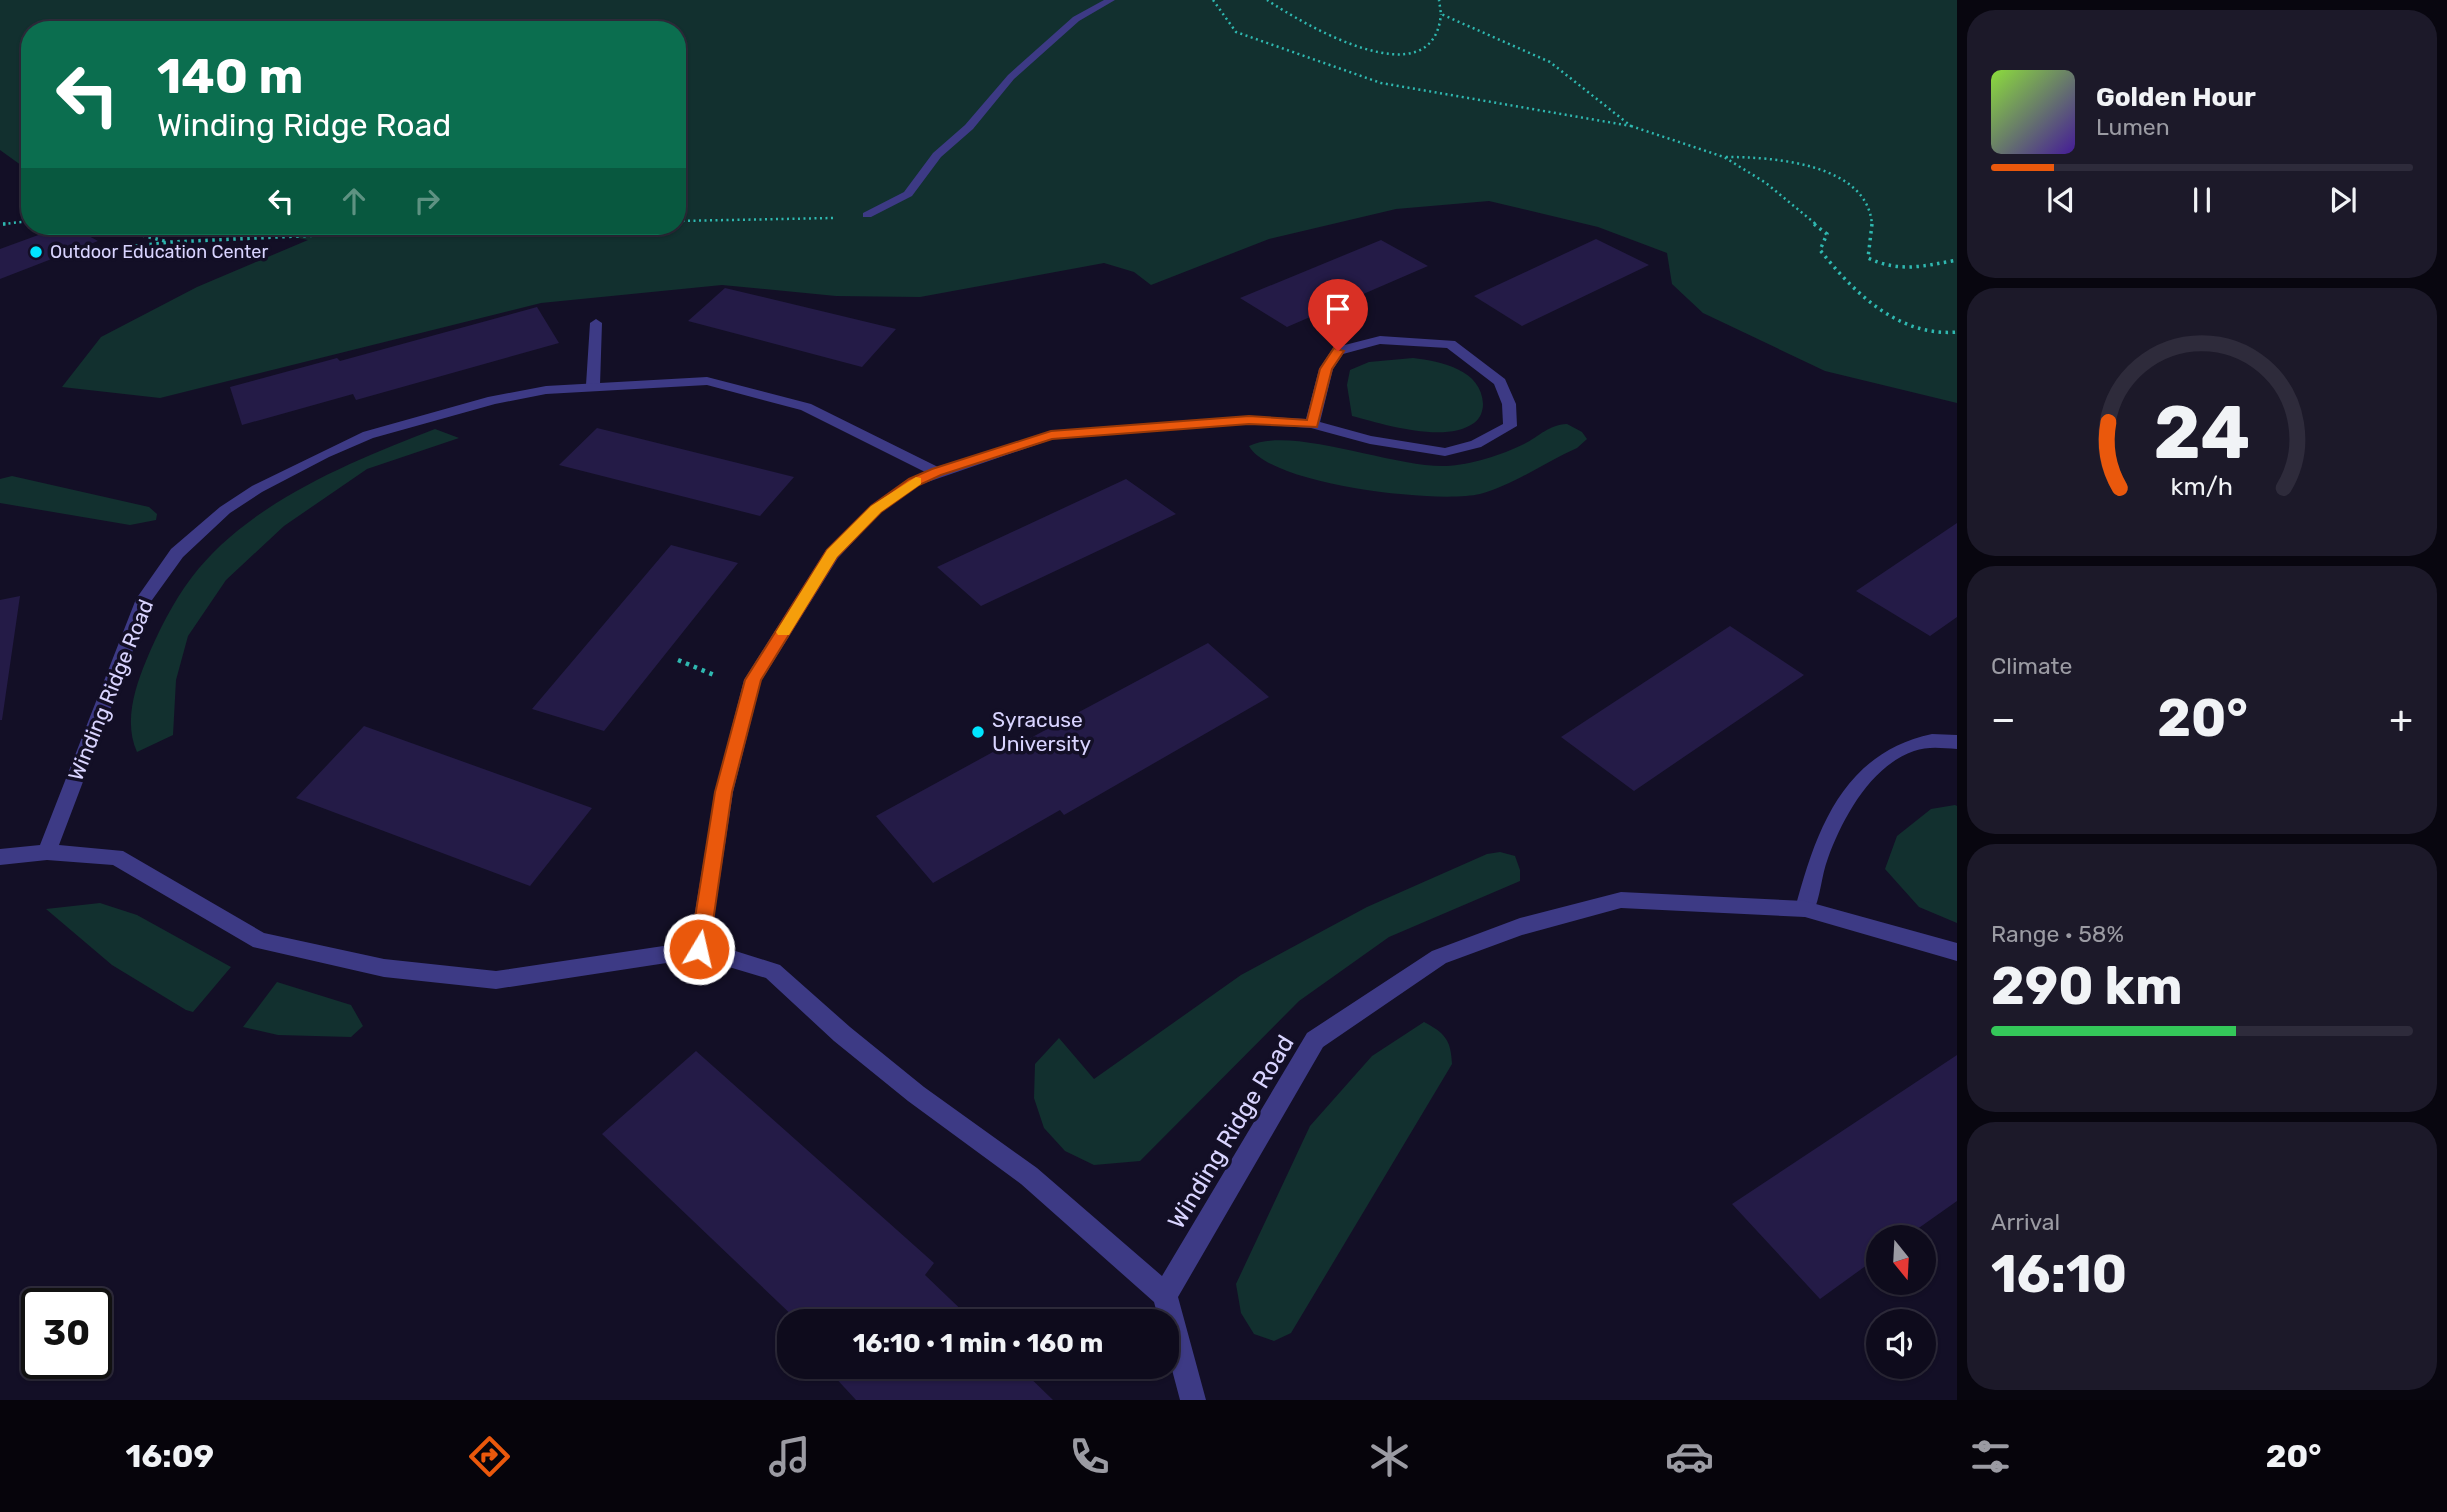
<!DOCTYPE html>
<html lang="en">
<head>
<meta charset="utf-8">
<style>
	:root { --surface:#0e0b1c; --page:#1c1929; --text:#f1f3f6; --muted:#9b9ba3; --line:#2e2b3b; --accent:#ea580c }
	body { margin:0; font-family:Rubik,sans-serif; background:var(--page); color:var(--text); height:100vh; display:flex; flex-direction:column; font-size:26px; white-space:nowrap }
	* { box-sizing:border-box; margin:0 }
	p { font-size:23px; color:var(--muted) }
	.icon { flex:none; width:38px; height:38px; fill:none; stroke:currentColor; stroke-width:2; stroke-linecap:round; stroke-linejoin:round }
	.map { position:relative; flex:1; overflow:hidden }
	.panel { display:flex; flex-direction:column; gap:10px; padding:10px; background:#08060f; width:490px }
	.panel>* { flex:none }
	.banner { position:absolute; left:21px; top:21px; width:665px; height:214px; border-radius:28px; box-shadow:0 2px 5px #0004,0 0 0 2px var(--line); background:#0b6e4f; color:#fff; overflow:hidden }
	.needle { width:46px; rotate:162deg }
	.controls { position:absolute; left:1866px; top:1225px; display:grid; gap:14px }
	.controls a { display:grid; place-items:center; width:70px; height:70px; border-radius:50%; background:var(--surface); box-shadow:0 2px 5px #0004,0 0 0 2px var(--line); font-size:35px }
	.speed { position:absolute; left:21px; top:1288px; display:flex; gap:14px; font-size:35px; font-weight:700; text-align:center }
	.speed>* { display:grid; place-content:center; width:91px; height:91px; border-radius:50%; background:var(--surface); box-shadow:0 2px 5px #0004,0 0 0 2px var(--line); line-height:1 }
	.speed .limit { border:4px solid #111; border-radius:10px; background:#fff; color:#111 }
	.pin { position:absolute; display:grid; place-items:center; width:60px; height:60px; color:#fff; margin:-72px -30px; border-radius:50% 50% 50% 0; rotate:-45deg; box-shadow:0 0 7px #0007 }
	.pin .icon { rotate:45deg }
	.me { position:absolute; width:77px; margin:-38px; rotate:9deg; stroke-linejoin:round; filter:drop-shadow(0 0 5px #0008) }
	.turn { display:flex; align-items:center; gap:24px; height:147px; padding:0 21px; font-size:32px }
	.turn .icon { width:91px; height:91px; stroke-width:2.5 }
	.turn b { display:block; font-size:49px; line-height:60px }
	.lanes { display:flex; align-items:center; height:66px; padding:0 21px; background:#0003; justify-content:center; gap:35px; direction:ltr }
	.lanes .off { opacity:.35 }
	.big { font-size:52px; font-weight:700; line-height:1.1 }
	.panel .widget { flex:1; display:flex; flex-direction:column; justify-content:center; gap:10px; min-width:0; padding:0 24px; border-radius:28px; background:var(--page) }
	.panel .dial { align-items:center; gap:0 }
	.dial svg { height:182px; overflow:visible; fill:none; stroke:var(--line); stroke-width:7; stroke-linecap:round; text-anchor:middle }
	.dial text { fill:var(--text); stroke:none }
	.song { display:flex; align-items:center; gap:21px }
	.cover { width:84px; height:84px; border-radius:10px; background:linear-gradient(135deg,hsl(90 70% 55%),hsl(260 70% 35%)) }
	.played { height:7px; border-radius:4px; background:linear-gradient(90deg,var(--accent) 15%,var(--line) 15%) }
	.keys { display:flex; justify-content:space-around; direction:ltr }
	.heat { display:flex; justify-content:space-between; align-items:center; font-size:38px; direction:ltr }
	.charge { height:10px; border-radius:5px; background:linear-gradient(90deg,#34c759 58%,var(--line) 0) }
	.trip { position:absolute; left:777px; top:1309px; width:402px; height:70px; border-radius:28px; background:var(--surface); box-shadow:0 2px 5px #0004,0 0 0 2px var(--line); font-weight:700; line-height:70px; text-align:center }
	.menu { display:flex; height:112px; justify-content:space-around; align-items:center; background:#06040b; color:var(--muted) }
	.menu .icon { width:49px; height:49px }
	.menu .on { color:var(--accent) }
	.menu b { font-size:32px; color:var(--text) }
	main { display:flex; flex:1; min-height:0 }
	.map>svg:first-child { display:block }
	.green { fill:#12302f }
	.building { fill:#241b47 }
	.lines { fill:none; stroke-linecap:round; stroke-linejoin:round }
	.path-far2 { stroke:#2fb8b0; stroke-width:2.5; stroke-dasharray:2 3.5; stroke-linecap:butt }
	.path-far1 { stroke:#2fb8b0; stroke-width:3.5; stroke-dasharray:2.5 4.5; stroke-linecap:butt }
	.path { stroke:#2fb8b0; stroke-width:4.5; stroke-dasharray:3.5 5; stroke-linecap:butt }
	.lane { fill:#3d3a85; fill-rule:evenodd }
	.street { fill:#3d3a85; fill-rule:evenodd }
	.route { fill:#ea580c; stroke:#983908; stroke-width:2 }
	.slow { fill:#f59e0b }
	.poi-dot { fill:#00e5ff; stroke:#130f26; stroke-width:2.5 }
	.labels { text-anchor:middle; stroke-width:7; stroke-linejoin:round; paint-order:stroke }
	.far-poi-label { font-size:18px; fill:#d9d4ff; stroke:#130f26; text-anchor:start }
	.street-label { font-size:21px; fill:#d9d4ff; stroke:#130f26 }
	.poi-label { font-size:21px; fill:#d9d4ff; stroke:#130f26; text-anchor:start }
	.near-street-label { font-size:24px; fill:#d9d4ff; stroke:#130f26 }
</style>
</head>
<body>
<main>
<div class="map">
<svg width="1957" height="1400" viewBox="0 0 1957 1400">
	<rect width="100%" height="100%" fill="#130f26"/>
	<path class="green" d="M0 0H1957V403L1825 371 1703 313 1672 284 1667 253 1598 227 1489 201 1396 209 1269 239 1151 285 1134 272 1104 263 920 297 836 296 722 285 541 303 160 398 62 387 101 337 197 287 308 240 239 226H677V30H30V183L24 182 25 168 0 150Z
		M1413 358C1441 361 1482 370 1483 404 1483 411 1480 419 1474 423 1445 444 1383 424 1352 416L1347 385 1350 370 1369 362Z
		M1567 424 1582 432 1587 439 1577 448C1545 462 1514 485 1480 494 1437 504 1270 485 1249 446 1291 425 1394 468 1446 466 1470 465 1502 455 1524 444 1540 436 1548 425 1567 424Z
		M435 429 459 438 367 469 284 526 226 580 188 636 176 680 173 735 137 752C124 723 134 690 146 661 158 632 173 602 192 577 248 503 352 461 435 429Z
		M12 476 149 507 157 514 156 520 130 525 0 503V479Z
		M1955 805 1957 806V923L1919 907 1885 869 1897 836 1931 809Z
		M1500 852 1515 856 1520 870V881L1389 937 1299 1001 1140 1161 1094 1165 1065 1151 1044 1128 1034 1098 1035 1064 1059 1038 1094 1079 1241 975 1367 907 1487 854Z
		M100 903 137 915 231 967 193 1012 186 1010 112 965 46 909Z
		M277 982 351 1005 363 1026 351 1037 278 1035 243 1027Z
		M1424 1022C1445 1033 1451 1040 1452 1064L1291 1333 1274 1341 1254 1334 1241 1313 1236 1284 1310 1126 1372 1056Z"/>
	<path class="building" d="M63 226H70L98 241 0 279V249Z
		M1596 239 1649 265 1522 326 1474 296Z
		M1381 240 1428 266 1287 327 1240 298Z
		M725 288 896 329 862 367 688 321Z
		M537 307 559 343 356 400 353 394 242 425 230 387 337 358 340 361Z
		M597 428 794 477 760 516 559 465Z
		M1126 479 1176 514 981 606 937 567Z
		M1957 523V617L1930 636 1856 591Z
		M671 545 738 563 604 731 532 709Z
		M20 596 2 720H0V600Z
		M1730 626 1804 675 1634 791 1561 737Z
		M1208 643 1269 697 1064 815 1060 810 933 883 876 816 1002 747 1006 751Z
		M364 726 592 808 530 886 296 798Z
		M696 1051 934 1263 925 1275 973 1321H798L602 1134Z
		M1957 1055V1201L1906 1237H1878V1257L1820 1299 1732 1204Z
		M839 1367H1019L1053 1400H856L832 1374Z"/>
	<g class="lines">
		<path class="path-far2" d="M1213 0 1236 32 1381 83 1631 126 1550 62 1441 14 1439 0
			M1267 0C1303 24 1433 101 1441 14
			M1631 126 1724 157 1766 183 1817 225
			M1726 157C1772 157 1868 163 1872 225
			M677 221 834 218
			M3 224 30 221"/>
		<path class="path-far1" d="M3 224H7
			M1814 224 1827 234 1820 250C1854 293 1899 337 1957 332
			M1872 224 1868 258C1900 273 1924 266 1957 260
			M108 226 168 242
			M83 233 100 226
			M66 254 171 242 513 226"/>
		<path class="path" d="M678 660 714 675"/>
		<path class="lane" d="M1104 0H1115L1079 21 1014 79 973 129 941 157 912 196 871 217H863V213L904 192 933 153 965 125 1008 75 1073 17Z
			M596 319 602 323 600 385 593 389 586 385 590 323Z
			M1932 734 1957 735V749C1942 748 1928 746 1914 751 1871 766 1843 817 1828 858 1821 876 1821 897 1812 915L1805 917 1798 915 1795 909C1816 830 1843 753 1932 734Z"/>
		<path class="street" d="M1380 336 1455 341 1505 379 1516 404 1517 426 1481 447 1445 456 1370 444 1311 428 1249 424 1053 439 919 485 881 512 838 558 761 681 733 792 710 943 780 965 850 1027 924 1087 1037 1168 1162 1276 1307 1033 1432 951 1520 918 1621 892 1805 901 1957 943V961L1805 917 1621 908 1522 935 1446 963 1323 1047 1178 1297 1206 1400H1180L1167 1351V1321H1159L1154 1302 1021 1184 908 1101 834 1041 766 978 699 958 496 989 384 977 253 947 113 865 47 860 0 865V849L40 845 136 599 171 549 220 507 252 486 363 432 488 397 546 386 707 377 811 404 938 467 1051 431 1249 416 1306 419 1319 369 1333 348ZM1380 344 1447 348 1494 384 1502 404 1503 424 1471 441 1445 448 1371 436 1320 422 1333 369 1343 354ZM707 385 801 410 925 472 909 479 871 506 826 550 744 680 715 792 690 942 496 971 384 959 264 933 123 851 59 845 152 600 183 557 230 513 262 492 329 457 373 438 495 404 546 394Z"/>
	</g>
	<path class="route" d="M1334 348 1344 351 1332 369 1317 427 1249 424 1052 439 941 475 919 485 881 512 837 557 761 680 732 792 709 949 706 955H693L690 949 715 792 745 680 827 550 871 506 909 479 932 469 1051 431 1249 416 1307 420 1320 369Z"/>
	<path class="slow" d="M916 477 921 478V484L881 512 837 557 789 635H778L776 632 827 550 871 506Z"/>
	<g class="poi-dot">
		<circle cx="36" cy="252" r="7"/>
		<circle cx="978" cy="732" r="7"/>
	</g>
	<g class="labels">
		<g class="far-poi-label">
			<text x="50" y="258">Outdoor Education Center</text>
		</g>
		<g class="street-label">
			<text transform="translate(111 690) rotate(-68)" y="7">Winding Ridge Road</text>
		</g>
		<g class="poi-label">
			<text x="992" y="727">Syracuse<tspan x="992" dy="24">University</tspan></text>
		</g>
		<g class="near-street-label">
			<text transform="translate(1231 1132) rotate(-59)" y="8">Winding Ridge Road</text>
		</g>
	</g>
</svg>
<div class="controls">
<a><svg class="needle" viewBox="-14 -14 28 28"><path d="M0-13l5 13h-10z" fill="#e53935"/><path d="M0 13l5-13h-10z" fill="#9b9ba3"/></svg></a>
<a><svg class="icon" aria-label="sound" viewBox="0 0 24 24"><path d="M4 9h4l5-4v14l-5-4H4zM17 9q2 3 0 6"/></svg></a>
</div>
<div class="speed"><div class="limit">30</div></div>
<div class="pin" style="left:1338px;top:351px;background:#d93025"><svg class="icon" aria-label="arrive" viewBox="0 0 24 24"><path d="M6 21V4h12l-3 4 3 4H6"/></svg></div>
<svg class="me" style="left:699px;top:949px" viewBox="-20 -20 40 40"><circle r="17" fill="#ea580c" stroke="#fff" stroke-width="3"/><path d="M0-11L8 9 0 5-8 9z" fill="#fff"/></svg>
<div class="trip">16:10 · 1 min · 160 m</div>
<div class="banner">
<div class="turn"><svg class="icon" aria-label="left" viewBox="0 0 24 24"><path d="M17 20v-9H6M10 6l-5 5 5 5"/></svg><div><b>140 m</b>Winding Ridge Road</div></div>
<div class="lanes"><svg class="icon" aria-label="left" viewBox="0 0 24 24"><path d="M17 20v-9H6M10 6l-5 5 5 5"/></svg><svg class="icon off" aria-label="ahead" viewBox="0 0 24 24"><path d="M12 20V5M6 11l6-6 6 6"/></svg><svg class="icon off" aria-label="right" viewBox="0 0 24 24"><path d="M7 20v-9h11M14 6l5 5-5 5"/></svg></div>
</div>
</div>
<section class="panel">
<div class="widget">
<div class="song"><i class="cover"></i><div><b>Golden Hour</b><p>Lumen</p></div></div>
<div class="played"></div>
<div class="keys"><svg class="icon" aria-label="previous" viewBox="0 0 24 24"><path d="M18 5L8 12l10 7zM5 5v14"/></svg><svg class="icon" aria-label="pause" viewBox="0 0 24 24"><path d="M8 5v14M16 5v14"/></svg><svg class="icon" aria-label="next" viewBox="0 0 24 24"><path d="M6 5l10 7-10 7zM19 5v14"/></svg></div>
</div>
<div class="widget dial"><svg viewBox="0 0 100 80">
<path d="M14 69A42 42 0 1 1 86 69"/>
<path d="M14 69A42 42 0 0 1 9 40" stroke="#ea580c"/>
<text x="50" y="56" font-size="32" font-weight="700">24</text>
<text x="50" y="72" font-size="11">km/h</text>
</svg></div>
<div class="widget"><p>Climate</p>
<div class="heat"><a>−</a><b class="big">20°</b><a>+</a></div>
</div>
<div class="widget"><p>Range · 58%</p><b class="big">290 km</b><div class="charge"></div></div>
<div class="widget"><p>Arrival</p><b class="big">16:10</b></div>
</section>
</main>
<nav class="menu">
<b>16:09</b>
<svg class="icon on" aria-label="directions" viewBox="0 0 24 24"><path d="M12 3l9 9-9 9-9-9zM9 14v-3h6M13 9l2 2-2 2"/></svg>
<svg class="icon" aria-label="music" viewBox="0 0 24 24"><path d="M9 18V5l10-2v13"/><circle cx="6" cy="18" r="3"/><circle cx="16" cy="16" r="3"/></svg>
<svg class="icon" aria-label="phone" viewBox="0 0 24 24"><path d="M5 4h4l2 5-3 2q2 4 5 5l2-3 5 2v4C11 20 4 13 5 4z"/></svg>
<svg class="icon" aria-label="climate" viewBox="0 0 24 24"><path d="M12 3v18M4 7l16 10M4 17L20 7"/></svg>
<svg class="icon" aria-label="car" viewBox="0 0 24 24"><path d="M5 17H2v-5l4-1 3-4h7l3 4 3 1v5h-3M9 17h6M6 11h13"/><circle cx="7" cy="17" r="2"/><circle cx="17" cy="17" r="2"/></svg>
<svg class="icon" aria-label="filters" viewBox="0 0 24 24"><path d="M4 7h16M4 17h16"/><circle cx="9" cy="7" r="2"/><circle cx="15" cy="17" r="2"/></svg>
<b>20°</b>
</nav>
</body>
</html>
